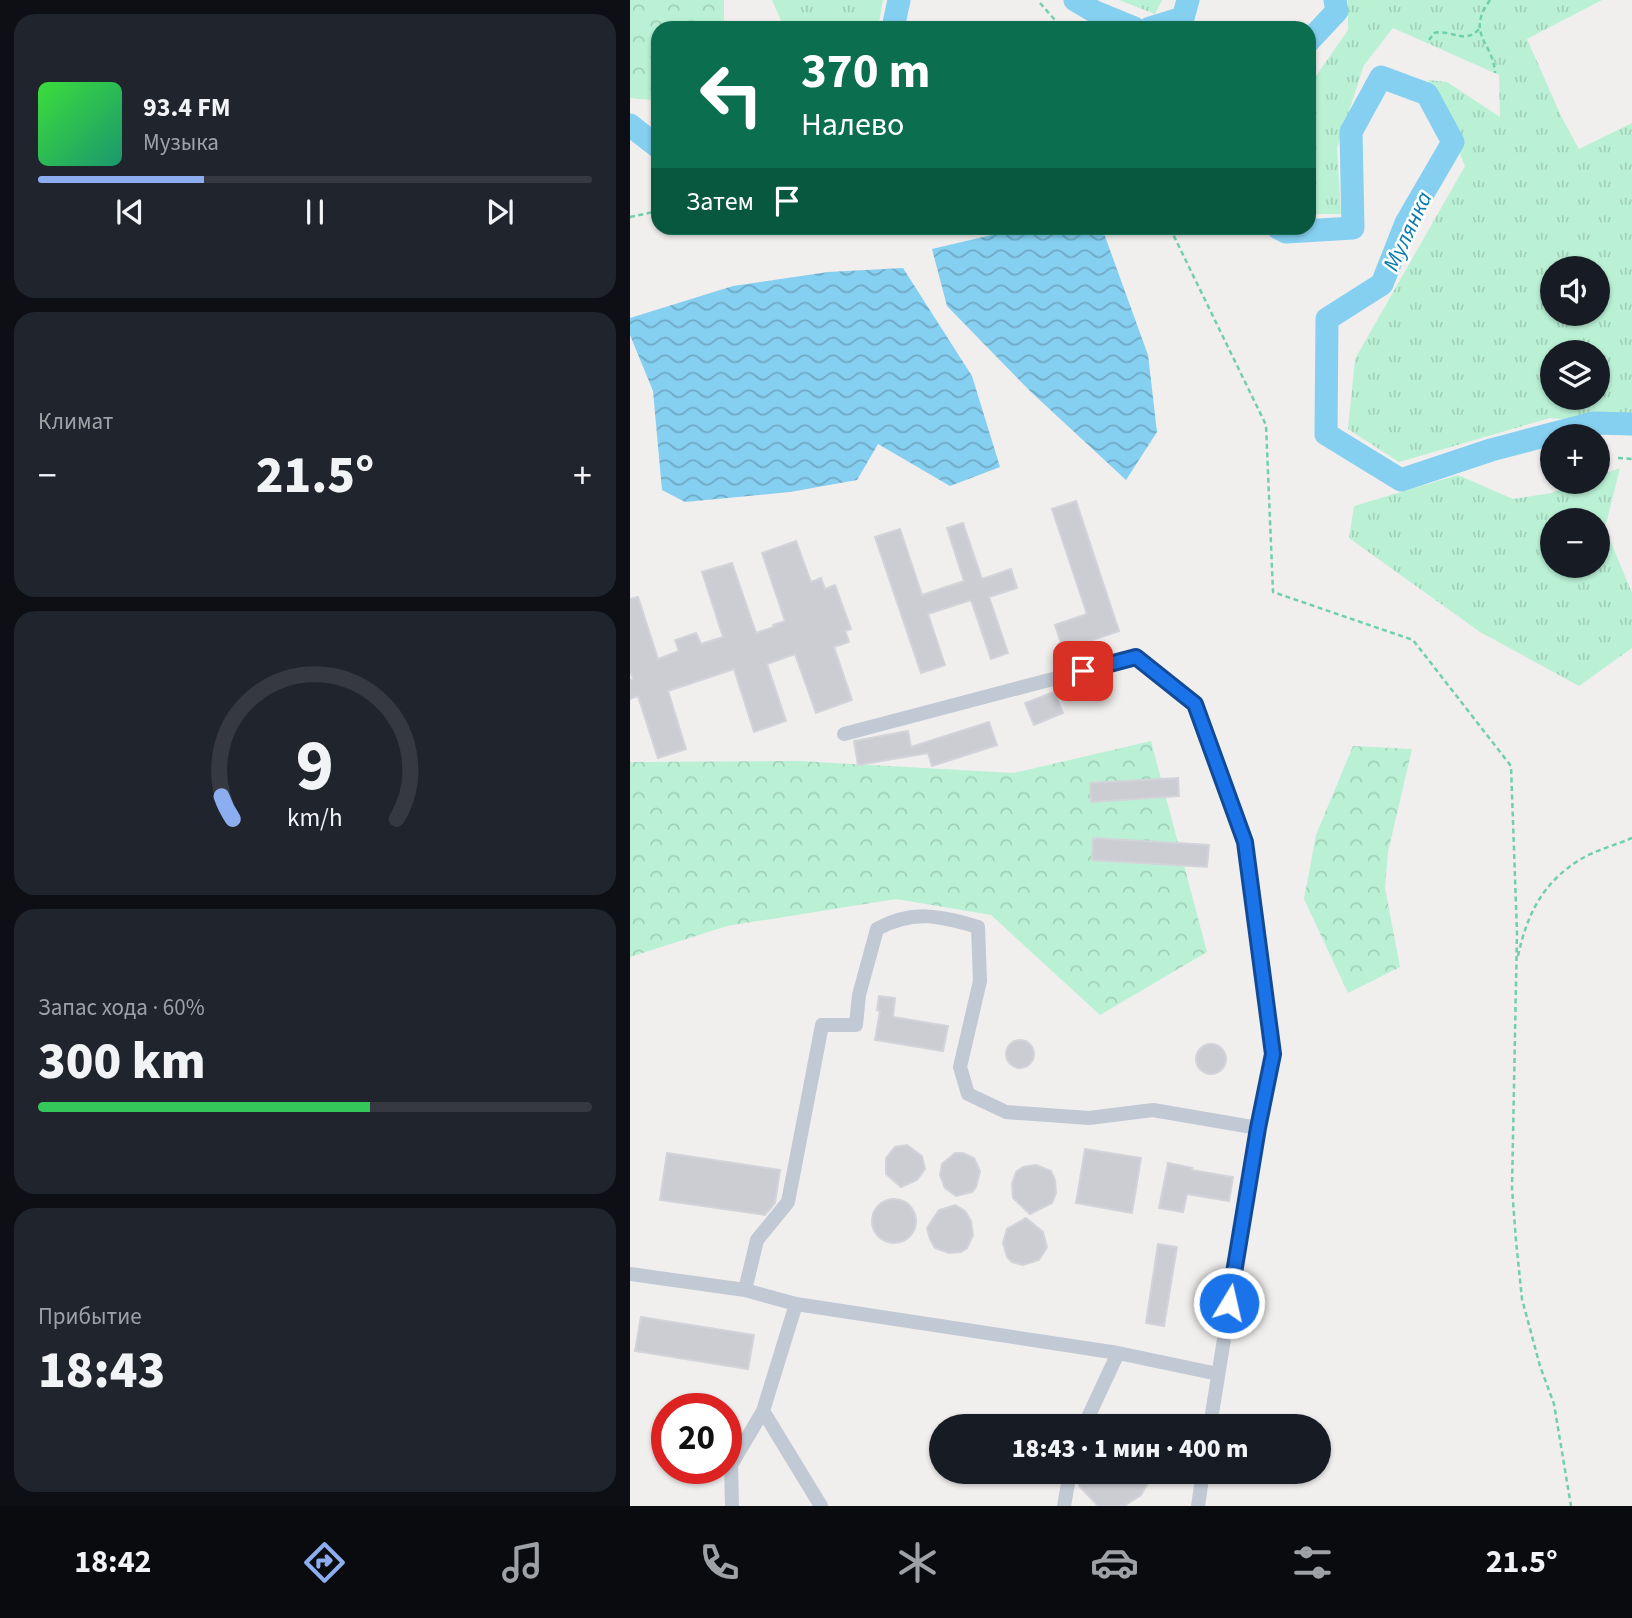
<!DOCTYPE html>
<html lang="ru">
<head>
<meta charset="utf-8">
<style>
	:root { --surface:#171b24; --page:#20242c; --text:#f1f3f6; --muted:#9ea1a6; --line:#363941; --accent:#8caef0 }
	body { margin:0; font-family:"Source Sans 3",sans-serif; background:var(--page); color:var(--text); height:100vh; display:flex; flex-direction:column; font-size:26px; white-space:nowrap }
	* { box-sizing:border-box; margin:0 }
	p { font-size:23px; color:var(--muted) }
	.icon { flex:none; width:38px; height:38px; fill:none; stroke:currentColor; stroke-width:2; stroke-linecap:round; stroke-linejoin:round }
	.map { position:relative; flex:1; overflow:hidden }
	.panel { display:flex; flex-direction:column; gap:14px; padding:14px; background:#0d0f14; width:630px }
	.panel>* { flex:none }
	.hud { position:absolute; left:21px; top:21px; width:665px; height:214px; border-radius:21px; box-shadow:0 2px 5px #0004; background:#0b6e4f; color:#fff; overflow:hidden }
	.fabs { position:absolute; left:910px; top:256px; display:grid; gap:14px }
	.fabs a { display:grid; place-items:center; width:70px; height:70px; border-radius:50%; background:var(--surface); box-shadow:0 2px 5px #0004; font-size:35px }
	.speed { position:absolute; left:21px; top:1393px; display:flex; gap:14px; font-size:35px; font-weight:700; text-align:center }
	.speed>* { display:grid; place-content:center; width:91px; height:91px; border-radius:50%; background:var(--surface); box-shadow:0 2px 5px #0004; line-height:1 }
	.speed .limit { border:10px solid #d22; background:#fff; color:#111 }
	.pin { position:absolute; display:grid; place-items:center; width:60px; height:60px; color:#fff; margin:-30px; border-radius:14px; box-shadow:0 4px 10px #0006 }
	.me { position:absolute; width:77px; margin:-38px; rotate:9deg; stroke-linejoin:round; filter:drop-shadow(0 0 5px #0008) }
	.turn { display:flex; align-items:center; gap:24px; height:147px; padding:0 35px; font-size:32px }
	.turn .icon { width:91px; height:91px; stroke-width:2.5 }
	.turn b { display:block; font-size:49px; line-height:60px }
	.then { display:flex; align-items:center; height:66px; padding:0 35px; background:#0003; gap:14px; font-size:26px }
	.big { font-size:52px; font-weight:800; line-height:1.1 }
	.panel .widget { flex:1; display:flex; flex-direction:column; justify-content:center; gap:10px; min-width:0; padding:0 24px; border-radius:21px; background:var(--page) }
	.panel .dial { align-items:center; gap:0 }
	.dial svg { height:182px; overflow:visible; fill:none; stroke:var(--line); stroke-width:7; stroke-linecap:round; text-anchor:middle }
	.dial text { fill:var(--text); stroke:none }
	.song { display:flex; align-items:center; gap:21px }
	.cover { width:84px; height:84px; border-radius:10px; background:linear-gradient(135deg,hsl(120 70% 55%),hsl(160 70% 35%)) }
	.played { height:7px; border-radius:4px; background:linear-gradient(90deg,var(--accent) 30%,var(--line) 30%) }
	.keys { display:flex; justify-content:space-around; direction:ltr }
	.heat { display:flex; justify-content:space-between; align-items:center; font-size:38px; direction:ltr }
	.charge { height:10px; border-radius:5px; background:linear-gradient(90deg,#34c759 60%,var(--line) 0) }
	.trip { position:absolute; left:299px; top:1414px; width:402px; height:70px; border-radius:35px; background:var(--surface); box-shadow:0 2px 5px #0004; font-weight:800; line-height:70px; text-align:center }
	.tabs { display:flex; height:112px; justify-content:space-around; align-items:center; background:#090b0e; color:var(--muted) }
	.tabs .icon { width:49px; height:49px }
	.tabs .selected { color:var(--accent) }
	.tabs b { font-size:32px; color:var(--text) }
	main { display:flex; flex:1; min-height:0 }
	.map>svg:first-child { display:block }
	.grass { fill:url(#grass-tufts); fill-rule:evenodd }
	.forest { fill:url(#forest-crowns) }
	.water { fill:url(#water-waves) }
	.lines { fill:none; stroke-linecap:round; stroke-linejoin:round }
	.river { stroke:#85cff0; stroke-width:23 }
	.building { fill:#cbcdd3; stroke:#d2d4da; stroke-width:2 }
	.path { stroke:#71d0ab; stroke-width:2.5; stroke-dasharray:5 3.5; stroke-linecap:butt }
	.minor { stroke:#c1c9d4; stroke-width:14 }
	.route-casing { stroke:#114b97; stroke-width:18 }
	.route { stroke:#1a73e8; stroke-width:12 }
	.labels { text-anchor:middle; stroke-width:5; stroke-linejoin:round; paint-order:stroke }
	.water-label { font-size:23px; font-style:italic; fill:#067bb0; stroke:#fff }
</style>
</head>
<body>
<main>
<section class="panel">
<div class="widget">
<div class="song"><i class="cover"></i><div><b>93.4 FM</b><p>Музыка</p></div></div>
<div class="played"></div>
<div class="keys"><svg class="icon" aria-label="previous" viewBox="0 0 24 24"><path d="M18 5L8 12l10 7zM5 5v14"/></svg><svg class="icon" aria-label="pause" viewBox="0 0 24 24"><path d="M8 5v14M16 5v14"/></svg><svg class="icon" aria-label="next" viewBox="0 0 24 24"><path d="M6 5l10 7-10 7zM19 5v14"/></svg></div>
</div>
<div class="widget"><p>Климат</p>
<div class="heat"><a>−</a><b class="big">21.5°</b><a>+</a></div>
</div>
<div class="widget dial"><svg viewBox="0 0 100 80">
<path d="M14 69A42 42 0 1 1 86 69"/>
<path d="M14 69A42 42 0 0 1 9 59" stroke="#8caef0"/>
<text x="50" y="56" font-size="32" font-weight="700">9</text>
<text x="50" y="72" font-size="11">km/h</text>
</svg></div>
<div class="widget"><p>Запас хода · 60%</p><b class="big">300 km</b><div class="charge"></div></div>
<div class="widget"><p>Прибытие</p><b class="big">18:43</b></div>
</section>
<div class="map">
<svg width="1002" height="1506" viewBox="0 0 1002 1506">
	<defs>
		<pattern id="grass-tufts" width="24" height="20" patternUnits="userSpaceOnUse" patternTransform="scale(1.75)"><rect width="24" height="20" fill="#baf1d5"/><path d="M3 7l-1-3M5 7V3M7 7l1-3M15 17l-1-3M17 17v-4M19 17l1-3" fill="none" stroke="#a1d0b9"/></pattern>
		<pattern id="forest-crowns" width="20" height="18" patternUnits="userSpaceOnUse" patternTransform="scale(1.75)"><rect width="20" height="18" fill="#baf1d5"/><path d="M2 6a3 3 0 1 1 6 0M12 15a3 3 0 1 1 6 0" fill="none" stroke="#a1d0b9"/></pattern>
		<pattern id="water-waves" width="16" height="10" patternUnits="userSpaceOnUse" patternTransform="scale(1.75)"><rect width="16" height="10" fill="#85cff0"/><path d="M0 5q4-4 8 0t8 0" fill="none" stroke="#6faac6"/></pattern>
	</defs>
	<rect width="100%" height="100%" fill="#f1eeee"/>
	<path class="grass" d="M142 0H253L248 28H168L151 21Z
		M489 0H532L525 14Z
		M718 0H972L897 39 931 116 949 149 1002 123V421L993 424 920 418 769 462 718 429 725 359 835 166 798 80 817 82 870 117 869 75 763 28 734 65 707 148 711 214H679V86L718 30ZM922 268H968V313H922ZM922 352H968V397H922Z
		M990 468 975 528 1002 593V648L949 686 850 632 719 538 724 506 828 475 883 499 921 493 955 481H968V476ZM922 520H968V565H922Z"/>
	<path class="forest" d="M0 0H94V28H28V104L21 100 0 98Z
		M521 741 577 952 470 1015 361 915 266 899 97 926 0 957V762L169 761 384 773Z
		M723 746 782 749 758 852 755 888 770 967 718 993 674 899 686 835Z"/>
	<path class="water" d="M391 228H472L518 355 527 432 496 480 400 391 317 306 302 249Z
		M273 268 342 376 370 467 320 486 248 444 227 480 160 492 55 502 32 490 23 391 0 335V318L103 286 198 272Z"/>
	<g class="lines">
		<path class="river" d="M445 0 465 12 504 28
			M263 28 269 0
			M520 28 553 18 558 0
			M679 41 707 11 705 0
			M0 125 28 147
			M648 228 656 232 723 228 721 132 751 77 797 94 823 142 776 223 752 284 697 319 696 434 771 480 861 450 963 423 1002 424"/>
	</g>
	<path class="building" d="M446 501 489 631 433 650 425 625 457 614 422 509Z
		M333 523 352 579 381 569 387 588 359 597 378 653 361 659 341 600 298 614 315 665 291 673 245 537 270 529 292 595 334 581 317 528Z
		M166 541 181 582 191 578 195 589 205 585 221 629 215 631 219 642 204 647 222 700 186 713 165 654 137 664 156 721 124 732 104 669 38 691 56 749 28 758 8 696 0 699V680L3 679 0 670V599L8 597 28 659 49 651 45 640 66 633 71 644 93 637 72 572 102 563 126 633 144 627 143 625 155 621 132 553Z
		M424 692 433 713 404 725 395 703Z
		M359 722 367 745 302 766 298 753 228 765 224 741 278 731 281 747Z
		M548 778 549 796 461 802 460 783Z
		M463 838 579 845 577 867 462 860Z
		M249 996 265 998 263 1017 318 1026 313 1051 245 1040 250 1011 247 1010Z
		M376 1054a14 14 0 1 1 28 0a14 14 0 1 1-28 0Z
		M566 1059a15 15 0 1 1 30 0a15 15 0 1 1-30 0Z
		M277 1145 292 1156 295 1169 287 1180 271 1187 256 1174V1158L265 1147Z
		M455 1149 511 1158 502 1213 446 1203Z
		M37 1153 150 1170 145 1203 135 1215 30 1200Z
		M325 1153H333L344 1158 350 1171 346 1187 342 1192 326 1196 315 1188 310 1175 312 1164Z
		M538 1163 562 1168 561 1170 603 1177 599 1201 557 1194 553 1212 529 1208Z
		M406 1165 421 1171 425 1180 426 1193 422 1203 400 1214 383 1198 382 1184 386 1172 393 1167Z
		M242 1221a22 22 0 1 1 44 0a22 22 0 1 1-44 0Z
		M325 1205 335 1211 341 1221 343 1235 337 1248 331 1252 319 1253 305 1248 300 1239 297 1228 309 1210Z
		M396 1218 413 1232 417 1247 409 1260 393 1265 382 1262 377 1257 373 1243 377 1229Z
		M528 1244 547 1247 534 1326 516 1323Z
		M11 1317 124 1335 118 1369 5 1351Z
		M449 1472H519L518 1483 511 1495 494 1506H468L450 1487 448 1482Z"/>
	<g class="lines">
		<path class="path" d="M860 0C835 35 863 41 865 73
			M410 3 432 28
			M799 40 804 33C821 29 836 45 849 29
			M0 217 28 211
			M540 228 636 425 643 592 783 640 881 766 887 933 882 1188 886 1241 892 1299 910 1366 924 1404 941 1506
			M988 458 1002 459
			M888 956C897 914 913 882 951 859 966 850 986 845 1002 838"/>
		<path class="minor" d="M214 734 506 657 565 704 615 842 644 1054 628 1128 580 1426
			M0 1274 115 1290 166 1304 488 1353 588 1374
			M115 1290 127 1240 158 1202 192 1025H226L229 995 247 929C284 909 310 916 348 927L350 981 330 1067 338 1094 376 1112 459 1118 523 1110 628 1128
			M133 1411 191 1506
			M454 1426 488 1353
			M102 1506 101 1465 133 1411 166 1304
			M434 1506 440 1472
			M568 1506 573 1472"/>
	</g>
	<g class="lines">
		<g class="route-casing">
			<path id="route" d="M453 671 506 657 565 704 615 842 643 1054 628 1128 599 1303"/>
		</g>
		<use href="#route" class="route"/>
	</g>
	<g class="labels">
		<g class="water-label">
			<text transform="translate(777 231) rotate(-65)" y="8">Мулянка</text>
		</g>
	</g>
</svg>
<div class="fabs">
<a><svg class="icon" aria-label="sound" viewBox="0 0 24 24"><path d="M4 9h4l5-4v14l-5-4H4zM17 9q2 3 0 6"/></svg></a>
<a><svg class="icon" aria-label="layers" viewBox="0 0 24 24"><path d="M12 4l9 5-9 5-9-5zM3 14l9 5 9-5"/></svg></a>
<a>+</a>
<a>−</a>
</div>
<div class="speed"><div class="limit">20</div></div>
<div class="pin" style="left:453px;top:671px;background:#d93025"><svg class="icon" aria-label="arrive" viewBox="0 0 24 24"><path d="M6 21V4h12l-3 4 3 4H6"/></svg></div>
<svg class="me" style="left:599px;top:1303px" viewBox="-20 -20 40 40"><circle r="17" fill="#1a73e8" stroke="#fff" stroke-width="3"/><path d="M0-11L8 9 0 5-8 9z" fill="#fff"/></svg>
<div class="trip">18:43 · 1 мин · 400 m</div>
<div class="hud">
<div class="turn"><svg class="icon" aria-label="left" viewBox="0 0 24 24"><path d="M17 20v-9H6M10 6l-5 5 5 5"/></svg><div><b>370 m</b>Налево</div></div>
<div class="then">Затем<svg class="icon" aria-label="arrive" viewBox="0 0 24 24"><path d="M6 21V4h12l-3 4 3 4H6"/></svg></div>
</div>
</div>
</main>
<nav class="tabs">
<b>18:42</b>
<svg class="icon selected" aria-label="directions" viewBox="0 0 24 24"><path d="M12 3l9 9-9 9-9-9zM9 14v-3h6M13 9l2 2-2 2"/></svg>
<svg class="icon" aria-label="music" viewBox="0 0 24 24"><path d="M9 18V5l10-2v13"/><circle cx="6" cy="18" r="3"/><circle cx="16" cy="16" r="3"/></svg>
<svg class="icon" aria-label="phone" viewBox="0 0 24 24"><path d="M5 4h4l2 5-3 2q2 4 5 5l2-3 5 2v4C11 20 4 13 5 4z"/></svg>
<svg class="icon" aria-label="climate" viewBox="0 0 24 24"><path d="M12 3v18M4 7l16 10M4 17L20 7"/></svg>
<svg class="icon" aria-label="car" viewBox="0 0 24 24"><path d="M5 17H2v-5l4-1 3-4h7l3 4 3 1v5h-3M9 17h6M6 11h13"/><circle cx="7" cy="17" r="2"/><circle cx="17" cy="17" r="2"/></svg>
<svg class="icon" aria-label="filters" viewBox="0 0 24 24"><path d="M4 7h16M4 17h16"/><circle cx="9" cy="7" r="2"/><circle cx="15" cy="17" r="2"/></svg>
<b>21.5°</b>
</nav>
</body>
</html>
